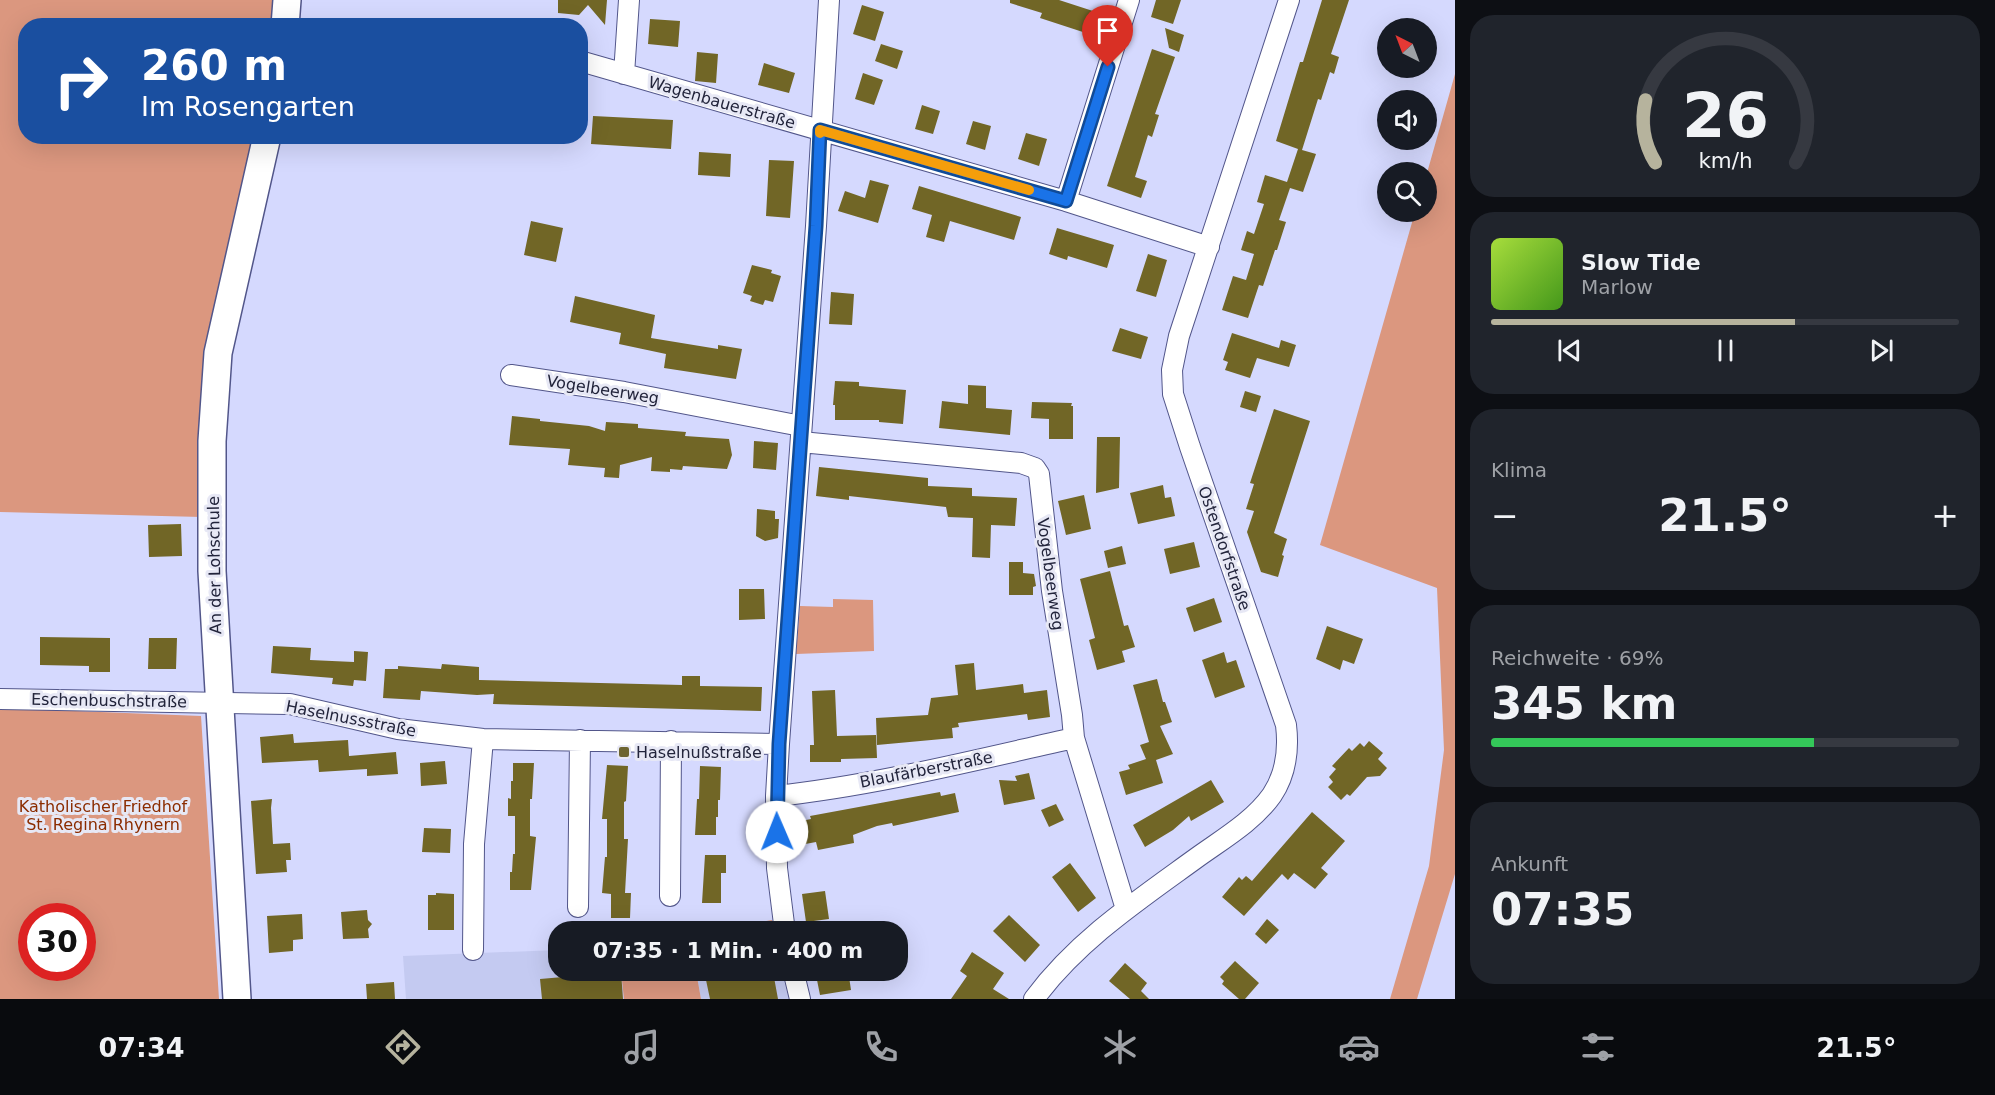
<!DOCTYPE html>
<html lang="de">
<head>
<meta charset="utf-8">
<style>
	:root { --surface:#171b24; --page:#20242c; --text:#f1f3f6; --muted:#9ea1a6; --line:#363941; --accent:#b6b39d }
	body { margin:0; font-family:"DejaVu Sans",sans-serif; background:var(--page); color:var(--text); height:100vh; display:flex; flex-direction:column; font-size:22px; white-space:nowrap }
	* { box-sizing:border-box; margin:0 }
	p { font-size:20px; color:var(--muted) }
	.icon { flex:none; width:33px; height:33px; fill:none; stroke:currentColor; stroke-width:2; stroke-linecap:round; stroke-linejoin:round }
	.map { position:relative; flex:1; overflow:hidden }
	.side { display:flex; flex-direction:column; gap:15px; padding:15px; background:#0d0f14; width:540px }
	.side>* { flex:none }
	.guide { position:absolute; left:18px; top:18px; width:570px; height:126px; border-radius:24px; box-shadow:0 6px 24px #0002; background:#1a4fa0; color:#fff; overflow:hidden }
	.needle { width:39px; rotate:318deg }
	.fabs { position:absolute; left:1377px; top:18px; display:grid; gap:12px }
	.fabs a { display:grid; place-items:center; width:60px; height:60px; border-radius:50%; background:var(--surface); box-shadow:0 6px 24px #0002; font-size:30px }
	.speed { position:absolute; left:18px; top:903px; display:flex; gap:12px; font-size:30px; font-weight:700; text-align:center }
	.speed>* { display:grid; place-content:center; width:78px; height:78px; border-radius:50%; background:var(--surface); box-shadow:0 6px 24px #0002; line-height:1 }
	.speed .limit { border:9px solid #d22; background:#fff; color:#111 }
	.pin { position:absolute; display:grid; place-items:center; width:51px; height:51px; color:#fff; margin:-62px -26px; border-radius:50% 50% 50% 0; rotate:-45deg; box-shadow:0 0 6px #0007 }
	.pin .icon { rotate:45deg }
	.me { position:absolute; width:66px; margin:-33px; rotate:359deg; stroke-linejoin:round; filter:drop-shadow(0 0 4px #0008) }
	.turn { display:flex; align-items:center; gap:21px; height:126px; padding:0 24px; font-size:27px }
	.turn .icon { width:78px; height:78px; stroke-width:2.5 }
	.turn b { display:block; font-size:42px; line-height:51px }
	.big { font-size:45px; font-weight:700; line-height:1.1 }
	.side .widget { flex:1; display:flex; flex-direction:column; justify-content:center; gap:9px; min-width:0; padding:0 21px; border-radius:24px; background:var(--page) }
	.side .dial { align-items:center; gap:0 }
	.dial svg { height:156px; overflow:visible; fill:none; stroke:var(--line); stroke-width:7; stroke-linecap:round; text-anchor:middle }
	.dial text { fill:var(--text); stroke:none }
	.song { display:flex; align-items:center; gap:18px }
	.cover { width:72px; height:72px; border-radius:9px; background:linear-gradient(135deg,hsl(80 70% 55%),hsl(100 70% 35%)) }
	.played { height:6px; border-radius:3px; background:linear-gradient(90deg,var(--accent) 65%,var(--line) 65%) }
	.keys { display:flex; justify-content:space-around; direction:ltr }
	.heat { display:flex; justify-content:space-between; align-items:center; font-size:33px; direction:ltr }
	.charge { height:9px; border-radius:4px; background:linear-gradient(90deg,#34c759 69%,var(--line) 0) }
	.trip { position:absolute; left:548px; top:921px; width:360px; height:60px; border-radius:24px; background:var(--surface); box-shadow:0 6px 24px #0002; font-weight:700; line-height:60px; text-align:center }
	.tabs { display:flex; height:96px; justify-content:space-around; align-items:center; background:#090b0e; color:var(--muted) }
	.tabs .icon { width:42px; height:42px }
	.tabs .active { color:var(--accent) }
	.tabs b { font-size:27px; color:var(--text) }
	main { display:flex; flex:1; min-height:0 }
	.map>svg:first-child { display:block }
	.built { fill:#c4caf1 }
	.green { fill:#db977f; fill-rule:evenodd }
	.building { fill:#716626 }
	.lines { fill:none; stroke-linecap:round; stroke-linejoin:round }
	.street-casing { stroke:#52568a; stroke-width:22 }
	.secondary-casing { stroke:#52568a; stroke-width:30 }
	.street { stroke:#fff; stroke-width:20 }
	.secondary { stroke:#fff; stroke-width:27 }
	.route-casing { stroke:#114b97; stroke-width:15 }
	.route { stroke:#1a73e8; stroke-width:10 }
	.slow { stroke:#f59e0b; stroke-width:10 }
	.poi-dot { fill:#6d6531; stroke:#e7e8f5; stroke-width:2 }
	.labels { text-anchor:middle; stroke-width:6; stroke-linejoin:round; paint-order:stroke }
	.street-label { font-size:16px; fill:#22243b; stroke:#e7e8f5 }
	.poi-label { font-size:16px; fill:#22243b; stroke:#e7e8f5; text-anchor:start }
	.park-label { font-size:16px; fill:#8b2c00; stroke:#e7e8f5 }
</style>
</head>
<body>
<main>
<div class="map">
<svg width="1455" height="999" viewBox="0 0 1455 999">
	<rect width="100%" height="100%" fill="#d5d9fe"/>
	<path class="built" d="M558 950V970L621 971 624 999H406L403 956Z
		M696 971H781L789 999H701Z"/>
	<path class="green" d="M0 0H278L275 25 26 26V136L256 137 202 517 0 512Z
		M1455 74V874L1417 999H1390L1429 866 1444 750 1437 588 1320 545 1415 212H1426L1427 173Z
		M833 599 873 600 874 651 796 654 800 606 833 607Z
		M0 708 201 716 219 999H0ZM32 916H82V968H32Z
		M772 920 774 931H711Z
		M621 971H696L701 999H624Z"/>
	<path class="building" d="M558 0H607L605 25 588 5 579 15 558 13Z
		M1010 0H1059L1096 12 1089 34 1040 18 1042 13 1010 3Z
		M1156 0H1181L1173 24 1151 17Z
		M1322 0H1349L1331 54 1339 57 1334 74 1330 72 1321 100 1318 99 1302 150 1316 154 1303 192 1290 188 1279 220 1286 222 1277 250H1275L1263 286 1259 285 1248 318 1222 310 1233 276 1246 280 1254 254 1241 250 1247 231 1254 234 1264 204 1257 202 1265 175 1287 182 1298 149 1276 141 1300 62H1303Z
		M862 5 884 12 875 41 853 34Z
		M650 19 680 21 678 47 648 44Z
		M1165 28 1184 35 1179 52 1169 48Z
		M881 44 903 51 897 69 875 61Z
		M1152 49 1175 57 1155 114 1159 115 1152 137 1148 135 1135 177 1147 181 1141 198 1107 186Z
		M697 52 718 54 716 83 695 81Z
		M764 63 795 73 789 93 758 85Z
		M863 73 883 80 874 105 855 99Z
		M922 105 940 111 933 134 915 129Z
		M593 116 673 120 671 149 591 144Z
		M973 121 991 126 985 150 966 144Z
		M1026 133 1047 139 1039 166 1018 159Z
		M699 152 731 154 730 177 698 175Z
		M769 160 794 161 790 218 766 216Z
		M870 180 889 185 878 223 838 211 845 191 865 198Z
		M919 186 1021 217 1014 240 950 221 944 242 926 237 932 215 912 209Z
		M531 221 563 228 556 262 524 255Z
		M1057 228 1114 245 1107 268 1068 256 1067 260 1049 254Z
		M1148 254 1167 260 1156 297 1136 291Z
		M752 265 772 270 771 273 781 276 773 302 765 300 763 305 750 301 752 296 743 293Z
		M831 292 854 294 852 325 829 324Z
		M575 296 655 315 651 338 718 349V345L742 349 736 379 664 368 666 354 619 344 621 333 570 322Z
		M1120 328 1148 337 1141 359 1112 351Z
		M1232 333 1279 348 1281 340 1296 345 1289 367 1257 358 1250 378 1225 370 1228 362 1223 360Z
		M835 381 859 382V386L906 390 903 424 879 422V420H835V405H833Z
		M968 385 986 386V408L1012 410 1010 435 939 428 942 401 968 404Z
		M1245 391 1261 396 1256 412 1240 407Z
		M1032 402 1072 403 1071 406H1073V439H1049V419L1031 418Z
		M1274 409 1310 421 1274 533 1287 539 1282 555 1284 556 1278 577 1261 572 1247 532 1254 511 1246 509 1254 484 1250 483Z
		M512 416 540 419V421L589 426 605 431 606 422 638 424V428L686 432 685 436 729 439 732 455 727 469 683 466 682 470 670 469V472L651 471 652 457 620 465 619 478 604 477 605 468 568 465 570 449 509 445Z
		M1097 437H1120L1119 488 1096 493Z
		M754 441 778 443 776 470 753 468Z
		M819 467 928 478V486L972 488V496L1017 498 1015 526 991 525 990 558 972 557 973 518 948 517 946 507 849 496V500L816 496Z
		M1163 485 1165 498 1171 497 1175 516 1138 524 1130 493Z
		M1084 495 1091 529 1066 535 1058 501Z
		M757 509 775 511V519H779L778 538 765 541 756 536Z
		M181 524 182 556 149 557 148 525Z
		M1194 542 1200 567 1170 574 1164 549Z
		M1122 546 1126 564 1108 568 1104 551Z
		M1009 562H1023V573L1034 574 1036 586 1033 587V595H1009Z
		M1110 571 1124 626 1128 625 1135 647 1122 651 1125 662 1097 670 1089 640 1095 638 1080 579Z
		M739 589H764L765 619 739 620Z
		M1214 598 1222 622 1194 632 1186 608Z
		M1327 626 1363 639 1354 664 1343 660 1340 670 1316 659Z
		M40 637 110 638V672H89V666L40 665Z
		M149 638H177L176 669H148Z
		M273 646 311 648 310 660 354 662V651L368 652 366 681 354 680 353 686 332 684 333 678 271 673Z
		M1224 652 1227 663 1236 660 1245 687 1215 698 1202 660Z
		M974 663 976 690 1023 684 1024 693 1047 690 1050 717 1028 720 1027 714 958 723 959 727 952 728 953 738 877 745 876 718 928 715 931 698 958 695 955 665Z
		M442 664 479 667V680L682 685V676H700V686L762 687 761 711 493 704 494 694 477 695 421 691 420 700 383 698 385 669H398V666L441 669Z
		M1157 679 1163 702H1165L1172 722 1160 726 1173 754 1156 760 1163 783 1126 795 1119 772 1130 769 1128 765 1146 759 1140 745 1149 742 1133 685Z
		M835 690 837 736 876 735 877 758 841 759V762H810V745H814L812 691Z
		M293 734 294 743 348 740 349 756 396 752 398 774 367 776V769L319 772 318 760 262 763 260 737Z
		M1369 741 1383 753 1378 759 1387 768 1380 776 1367 777 1350 796 1347 794 1341 800 1328 787 1333 782 1329 777 1336 769 1332 766 1349 748 1352 751 1360 743 1364 747Z
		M445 761 447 784 421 786 420 763Z
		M513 763H534L532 799H530V836L536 837 531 890H510V872H512L513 854H515V816H508V798L511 799V781H513Z
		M607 765 628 766 626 801 624 802V839H628L625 893H631L630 918H611V894L602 893 605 857H607V819H602Z
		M700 766 721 767 720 800H718V817H716V835H695L697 799H699Z
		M1029 773 1035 799 1004 805 999 780 1017 781 1015 776Z
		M1211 780 1224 802 1191 821 1189 816 1173 830 1145 847 1133 825Z
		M940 792 941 796 955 793 959 812 893 826 892 823 877 826 853 835 854 843 818 850 816 842 800 845 796 822 811 819 810 816Z
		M272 799 271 808 273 844 290 843 291 860H286L287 872 256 874 251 801Z
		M1056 804 1064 820 1049 827 1041 810Z
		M1312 812 1345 841 1321 868 1328 874 1315 889 1294 873 1288 880 1282 874 1244 916 1222 897 1239 877 1242 880 1246 876 1252 881Z
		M424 828 451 829 450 853 422 852Z
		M705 855H726V873H721V903H702Z
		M1070 863 1096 898 1078 912 1052 877Z
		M825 891 829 919 806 922 802 894Z
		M436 893 454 894V930H428V895H436Z
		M367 910 368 920 372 924 368 929 369 938 343 939 341 912Z
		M302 914 303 939 293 940V951L269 953 267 916Z
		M1009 915 1040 945 1025 962 993 931Z
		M1267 919 1279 930 1266 944 1255 934Z
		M972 952 1004 973 993 989 1009 999H951L967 976 960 971Z
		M1235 961 1259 983 1245 999H1239L1222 984 1224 981 1220 977Z
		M1125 963 1147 983 1141 991 1149 999H1130L1109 981Z
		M815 970H848L851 990 820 995Z
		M621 972 623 999H542L540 979Z
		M773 972 778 999H710L706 980 737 975 738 978Z
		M394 982 395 999H367L366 984Z"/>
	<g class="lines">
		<g class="street-casing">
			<path id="street" d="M580 61 1066 201 1209 247
				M624 74 629 0
				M1066 201 1129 0
				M511 375 624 392 801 426
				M801 442 1021 463 1035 468 1039 474 1052 591 1072 715 1074 738 1126 909
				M0 699 290 704 398 729 483 739 779 744
				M776 796C877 785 975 760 1074 738
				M670 896 671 741
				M578 907 580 740
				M785 932 777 868 776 796 779 744 816 226 829 0
				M473 950 474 844 483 739
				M793 970 800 999
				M1034 999C1077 941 1137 901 1195 859 1221 840 1253 822 1272 795 1286 774 1289 750 1286 725L1190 447 1173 394 1172 370 1179 336 1289 0"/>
		</g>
		<g class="secondary-casing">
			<path id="secondary" d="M285 26 287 0
				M237 999 212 571V441L218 353 267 136"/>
		</g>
		<use href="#street" class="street"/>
		<use href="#secondary" class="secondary"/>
	</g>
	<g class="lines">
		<g class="route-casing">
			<path id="route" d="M777 832 779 744 816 226 820 130 1066 201 1108 67"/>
		</g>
		<use href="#route" class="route"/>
		<path class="slow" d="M820 133V130L1029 190"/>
	</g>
	<rect class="poi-dot" x="618" y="746" width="12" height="12" rx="3"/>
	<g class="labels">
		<g class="street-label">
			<text transform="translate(722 102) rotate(16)" y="6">Wagenbauerstraße</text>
			<text transform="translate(603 389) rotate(9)" y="6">Vogelbeerweg</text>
			<text transform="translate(1225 548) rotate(71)" y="6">Ostendorfstraße</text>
			<text transform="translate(214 565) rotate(-91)" y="6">An der Lohschule</text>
			<text transform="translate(1051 574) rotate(82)" y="6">Vogelbeerweg</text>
			<text transform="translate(109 700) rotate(1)" y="6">Eschenbuschstraße</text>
			<text transform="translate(351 718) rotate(11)" y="6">Haselnussstraße</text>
			<text transform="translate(926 769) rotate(-11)" y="6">Blaufärberstraße</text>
		</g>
		<g class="poi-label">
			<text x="636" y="758">Haselnußstraße</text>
		</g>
		<g class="park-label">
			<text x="103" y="812">Katholischer Friedhof<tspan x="103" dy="18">St. Regina Rhynern</tspan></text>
		</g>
	</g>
</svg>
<div class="fabs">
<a><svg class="needle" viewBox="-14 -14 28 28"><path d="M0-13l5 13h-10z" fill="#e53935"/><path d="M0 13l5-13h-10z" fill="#9ea1a6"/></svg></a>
<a><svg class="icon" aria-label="sound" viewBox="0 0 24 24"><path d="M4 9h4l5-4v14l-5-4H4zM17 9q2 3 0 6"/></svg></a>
<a><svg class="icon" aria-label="search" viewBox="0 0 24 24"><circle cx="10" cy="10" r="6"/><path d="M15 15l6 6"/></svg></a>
</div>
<div class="speed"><div class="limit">30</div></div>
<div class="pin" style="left:1108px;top:67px;background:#d93025"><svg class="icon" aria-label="arrive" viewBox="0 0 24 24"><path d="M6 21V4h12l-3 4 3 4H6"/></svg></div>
<svg class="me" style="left:777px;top:832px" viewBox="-20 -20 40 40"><circle r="19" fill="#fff"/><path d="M0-13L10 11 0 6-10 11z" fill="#1a73e8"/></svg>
<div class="trip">07:35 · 1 Min. · 400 m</div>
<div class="guide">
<div class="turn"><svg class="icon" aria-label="right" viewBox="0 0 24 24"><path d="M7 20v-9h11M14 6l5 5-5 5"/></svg><div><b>260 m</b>Im Rosengarten</div></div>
</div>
</div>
<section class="side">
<div class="widget dial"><svg viewBox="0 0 100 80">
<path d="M14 69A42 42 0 1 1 86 69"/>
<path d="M14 69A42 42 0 0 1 9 37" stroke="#b6b39d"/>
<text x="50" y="56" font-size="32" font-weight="700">26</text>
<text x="50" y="72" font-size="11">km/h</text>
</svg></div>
<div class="widget">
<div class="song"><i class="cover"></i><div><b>Slow Tide</b><p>Marlow</p></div></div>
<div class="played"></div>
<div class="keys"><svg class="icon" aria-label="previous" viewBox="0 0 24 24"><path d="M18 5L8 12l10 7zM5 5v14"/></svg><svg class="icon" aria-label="pause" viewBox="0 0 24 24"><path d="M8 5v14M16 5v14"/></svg><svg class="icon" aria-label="next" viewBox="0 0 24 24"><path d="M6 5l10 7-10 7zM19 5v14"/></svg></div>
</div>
<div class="widget"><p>Klima</p>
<div class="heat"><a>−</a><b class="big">21.5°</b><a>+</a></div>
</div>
<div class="widget"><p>Reichweite · 69%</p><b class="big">345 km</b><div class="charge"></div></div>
<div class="widget"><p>Ankunft</p><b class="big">07:35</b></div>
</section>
</main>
<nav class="tabs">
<b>07:34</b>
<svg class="icon active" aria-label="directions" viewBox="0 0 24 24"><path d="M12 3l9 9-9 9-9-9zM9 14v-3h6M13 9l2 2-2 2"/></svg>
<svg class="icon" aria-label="music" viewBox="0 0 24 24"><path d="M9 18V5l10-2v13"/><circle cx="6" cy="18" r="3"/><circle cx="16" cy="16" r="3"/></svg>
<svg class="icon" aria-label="phone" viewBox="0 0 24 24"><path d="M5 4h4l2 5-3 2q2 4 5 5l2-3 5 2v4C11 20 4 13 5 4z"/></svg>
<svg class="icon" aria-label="climate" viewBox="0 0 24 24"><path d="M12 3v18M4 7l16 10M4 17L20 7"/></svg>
<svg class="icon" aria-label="car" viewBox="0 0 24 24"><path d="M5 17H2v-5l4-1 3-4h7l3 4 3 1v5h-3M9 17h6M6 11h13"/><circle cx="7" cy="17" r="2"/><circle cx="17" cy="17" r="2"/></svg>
<svg class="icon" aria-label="filters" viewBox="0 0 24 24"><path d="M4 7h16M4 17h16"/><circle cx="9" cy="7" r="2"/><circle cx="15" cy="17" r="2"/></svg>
<b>21.5°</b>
</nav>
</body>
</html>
